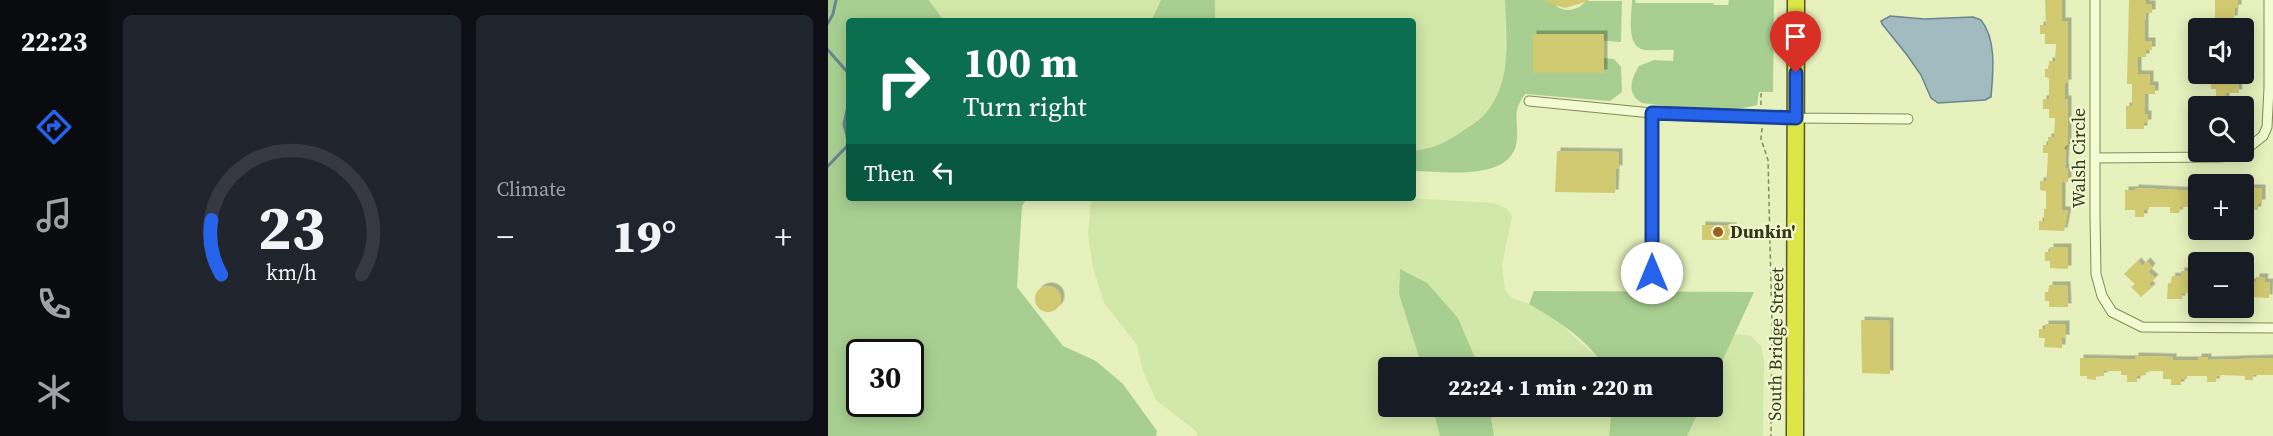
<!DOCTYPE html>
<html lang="en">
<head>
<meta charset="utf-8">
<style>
	:root { --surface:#171b24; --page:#20242c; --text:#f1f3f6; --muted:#9ea1a6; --line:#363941; --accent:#2563eb }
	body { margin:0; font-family:"Source Serif 4",serif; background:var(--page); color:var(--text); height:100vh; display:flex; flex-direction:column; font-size:22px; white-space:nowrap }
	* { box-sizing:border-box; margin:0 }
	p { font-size:20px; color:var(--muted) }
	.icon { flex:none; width:33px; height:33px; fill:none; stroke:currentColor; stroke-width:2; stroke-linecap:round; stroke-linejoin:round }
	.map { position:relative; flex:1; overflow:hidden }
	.drawer { display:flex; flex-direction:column; gap:15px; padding:15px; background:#0d0f14; width:720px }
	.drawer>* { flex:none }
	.hud { position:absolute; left:18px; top:18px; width:570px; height:183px; border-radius:6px; box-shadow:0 3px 15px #0003; background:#0b6e4f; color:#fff; overflow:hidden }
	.buttons { position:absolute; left:1360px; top:18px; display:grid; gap:12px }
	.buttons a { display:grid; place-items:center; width:66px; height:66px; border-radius:6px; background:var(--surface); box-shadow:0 3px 15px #0003; font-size:30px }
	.speed { position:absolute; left:18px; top:339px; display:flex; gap:12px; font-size:30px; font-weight:700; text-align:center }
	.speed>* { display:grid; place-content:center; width:78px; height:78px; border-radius:50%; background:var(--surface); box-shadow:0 3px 15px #0003; line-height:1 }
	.speed .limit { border:3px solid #111; border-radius:9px; background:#fff; color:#111 }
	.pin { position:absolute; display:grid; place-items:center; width:51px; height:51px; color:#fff; margin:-62px -26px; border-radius:50% 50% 50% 0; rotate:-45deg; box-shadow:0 0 6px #0007 }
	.pin .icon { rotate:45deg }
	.me { position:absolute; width:66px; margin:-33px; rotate:0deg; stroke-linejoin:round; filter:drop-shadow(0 0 4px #0008) }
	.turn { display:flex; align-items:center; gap:21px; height:126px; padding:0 18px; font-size:27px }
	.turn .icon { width:78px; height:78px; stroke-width:2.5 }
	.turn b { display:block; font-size:42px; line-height:51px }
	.then { display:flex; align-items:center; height:57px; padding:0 18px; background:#0003; gap:12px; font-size:22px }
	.big { font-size:45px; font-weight:800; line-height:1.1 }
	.drawer .card { flex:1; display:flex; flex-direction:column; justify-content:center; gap:9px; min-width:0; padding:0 21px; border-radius:9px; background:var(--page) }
	.drawer .dial { align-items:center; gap:0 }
	.dial svg { height:156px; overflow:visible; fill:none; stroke:var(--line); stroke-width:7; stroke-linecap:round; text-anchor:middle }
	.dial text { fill:var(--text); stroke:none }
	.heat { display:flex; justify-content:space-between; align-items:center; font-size:33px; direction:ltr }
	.drawer .tiles { flex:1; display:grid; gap:15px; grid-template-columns:repeat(2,1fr) }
	.trip { position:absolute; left:550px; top:357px; width:345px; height:60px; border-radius:6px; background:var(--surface); box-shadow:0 3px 15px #0003; font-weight:800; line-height:60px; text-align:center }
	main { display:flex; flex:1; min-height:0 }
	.tab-bar { display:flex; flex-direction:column; width:108px; justify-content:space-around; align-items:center; background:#090b0e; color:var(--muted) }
	.tab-bar .icon { width:42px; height:42px }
	.tab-bar .current { color:var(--accent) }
	.tab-bar b { font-size:27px; color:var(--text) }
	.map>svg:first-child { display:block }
	.farmland { fill:#d2e7aa }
	.green { fill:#a8cf91; fill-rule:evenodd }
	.water { fill:#a1bbc1; stroke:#688590; stroke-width:1.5 }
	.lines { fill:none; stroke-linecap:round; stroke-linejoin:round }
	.stream { stroke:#688590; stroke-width:3 }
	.building { fill:#d1ca70; filter:url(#shadow) }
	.street-casing { stroke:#878955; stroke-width:11 }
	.highway-casing { stroke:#57552a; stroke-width:19 }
	.path { stroke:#878955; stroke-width:1.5; stroke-dasharray:4.5 3; stroke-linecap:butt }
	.street { stroke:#f2fbd1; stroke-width:9 }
	.highway { stroke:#dce747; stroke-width:16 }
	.route-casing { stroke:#184099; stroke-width:15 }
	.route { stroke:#2563eb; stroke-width:10 }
	.poi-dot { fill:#9c5f21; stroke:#eef7cd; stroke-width:2 }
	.labels { text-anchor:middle; stroke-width:4.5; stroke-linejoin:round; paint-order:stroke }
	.street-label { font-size:18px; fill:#38371b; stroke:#eef7cd }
	.poi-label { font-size:18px; font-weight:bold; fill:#38371b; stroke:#eef7cd; text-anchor:start }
</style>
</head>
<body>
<main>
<nav class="tab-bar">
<b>22:23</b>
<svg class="icon current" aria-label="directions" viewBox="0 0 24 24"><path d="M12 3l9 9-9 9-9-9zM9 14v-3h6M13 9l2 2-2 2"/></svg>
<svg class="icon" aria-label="music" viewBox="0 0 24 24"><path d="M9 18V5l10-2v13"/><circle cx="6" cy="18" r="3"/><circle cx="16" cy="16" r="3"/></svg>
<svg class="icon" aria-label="phone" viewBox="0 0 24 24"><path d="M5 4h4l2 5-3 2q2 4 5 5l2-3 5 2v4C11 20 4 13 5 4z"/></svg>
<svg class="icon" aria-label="climate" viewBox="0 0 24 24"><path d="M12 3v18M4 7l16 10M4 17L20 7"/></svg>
</nav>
<section class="drawer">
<div class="tiles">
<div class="card dial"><svg viewBox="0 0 100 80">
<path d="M14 69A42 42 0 1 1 86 69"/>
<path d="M14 69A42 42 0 0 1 9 41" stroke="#2563eb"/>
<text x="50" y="56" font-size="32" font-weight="700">23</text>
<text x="50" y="72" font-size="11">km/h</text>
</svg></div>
<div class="card"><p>Climate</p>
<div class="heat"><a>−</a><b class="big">19°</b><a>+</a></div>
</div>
</div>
</section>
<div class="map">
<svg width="1445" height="436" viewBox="0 0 1445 436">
	<defs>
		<filter id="shadow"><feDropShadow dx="3.5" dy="-3.5" stdDeviation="0" flood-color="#0004"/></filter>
	</defs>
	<rect width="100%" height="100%" fill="#e6f1bd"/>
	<path class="farmland" d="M101 0H333L323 21H116Z
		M387 0H677L678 57 674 85 668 98 655 116 628 136 603 149 585 151V21H387Z
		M263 198H579L666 203 678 208 684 216 674 265 677 290 684 298 701 304 728 320 770 358 776 367H651L630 318 572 269 571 294 594 367 561 368V406L604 407 612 436H369L368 431 328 400 315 371 309 345 276 303 265 267 260 235Z
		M906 334 923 336 933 346 936 361 935 436H859L873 407 885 406V381Z
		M661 407H784L781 436H666Z"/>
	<path class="green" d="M0 0H101L116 21H21V198H199L194 206 189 287 235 346 268 361 295 384 329 431 328 436H0ZM82 352V404H32V352Z
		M333 0H387V21H323Z
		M677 0H723C731 13 748 13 758 1H794L793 42 705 35V73L776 58 786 59 793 67 794 92 782 101 697 94C684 113 690 117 689 138 687 183 616 171 585 171V151C604 149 620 142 636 130 642 126 650 121 655 116 685 85 678 39 677 0Z
		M804 0H807L808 3H885L886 5H900L901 0H946L945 92H931L929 105C892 115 851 107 814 103 798 94 803 79 811 66L826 60 845 61 846 50C837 49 827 51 817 50 797 47 804 15 804 0Z
		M572 269 599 283 630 318 651 367H594L571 294Z
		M706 291 926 292 885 381V368L776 367C760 339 728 320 701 304Z
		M604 407H661L666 436H612Z
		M784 407V406L873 407 859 436H781Z"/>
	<path class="water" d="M1062 16 1096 19 1145 17 1153 20C1169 40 1165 73 1163 97L1157 100 1110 103 1103 98 1093 75 1079 55 1054 24 1053 21Z"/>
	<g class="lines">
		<path class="stream" d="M0 23 5 14 8 0
			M0 50 21 74
			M21 101 16 124 21 144
			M0 166 21 144"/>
	</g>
	<path class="building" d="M718 0H761V1L737 8 717 2Z
		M1217 0H1234V21H1240V83H1237V99H1240V147H1238L1237 168H1240V182H1234V210H1240L1236 231 1211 230V221H1216V209H1218V191L1212 190V181H1218L1219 172 1220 153H1215V145H1220V137H1226L1227 118H1221V109H1215V99H1221V78L1217 77V69H1221V61H1227L1228 44H1217V34H1212V25H1218Z
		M1301 0H1318V4H1324V13H1318L1317 20V41H1324V50H1318V57H1310V74H1322V85H1327V94H1317V114H1320V123H1316V129H1298V106H1304V84H1299Z
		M1387 0H1410V8H1407L1406 19H1387Z
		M705 34H776V73H705Z
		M1388 74H1409L1411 93H1398V106H1388V89H1383V80L1388 81Z
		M729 151 791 152V169L788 168 787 193 727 192Z
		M1307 188 1371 191V207H1352L1351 213H1342V207H1321V210H1316V217H1307V210H1297V190H1307Z
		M1420 188H1434V203H1430V210H1416V191L1420 192Z
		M874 225 905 226V240H874Z
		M1222 247H1240V269L1222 268V261H1217V252H1222Z
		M1310 261 1314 266 1319 261 1324 267 1320 272 1327 278 1321 284 1324 287 1313 297 1303 287 1307 284 1296 274Z
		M1353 271H1362V277H1369V294L1354 293V299H1339L1340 283H1343L1344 276 1353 277Z
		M1428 277H1437L1436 282H1442L1441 298 1419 297 1420 282H1428Z
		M1221 285H1239L1240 307H1221V301H1217V292H1221Z
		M207 299a13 13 0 1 1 26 0a13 13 0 1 1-26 0Z
		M1033 320 1062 321V374L1034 373Z
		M1217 324H1238V338H1234V348L1216 347 1217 338H1211V329H1217Z
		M1307 356 1345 357V360H1370V357H1380V360L1445 358V375H1425V380H1417V376L1395 375 1389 376 1388 382H1379V376H1359V379H1353V385H1343V379H1335V371H1318V375L1309 376V382H1299V375H1293V371H1276V376H1268V380L1259 379V376H1252V358L1293 359H1307Z"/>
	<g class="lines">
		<g class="street-casing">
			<path id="street" d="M1267 0V216L1268 274 1274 296 1284 312 1314 327 1445 328
				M701 101 824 113 968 118 1080 119
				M1416 151 1435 136 1439 127 1441 88V0
				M1267 158 1390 157 1404 156 1415 152
				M824 273V113"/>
		</g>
		<g class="highway-casing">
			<path id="highway" d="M967 436 968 0"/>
		</g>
		<path class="path" d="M1416 43V41
			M933 105V94L936 93
			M934 128 933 139 940 160 944 326 943 436
			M1237 149 1242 142"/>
		<use href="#street" class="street"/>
		<use href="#highway" class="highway"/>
	</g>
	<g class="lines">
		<g class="route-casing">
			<path id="route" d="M824 273V113L968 118V73"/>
		</g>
		<use href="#route" class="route"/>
	</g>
	<circle class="poi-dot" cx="890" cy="232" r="6"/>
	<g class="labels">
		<g class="street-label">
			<text transform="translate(1251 158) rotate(-90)" y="6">Walsh Circle</text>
			<text transform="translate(948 344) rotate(-89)" y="6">South Bridge Street</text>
		</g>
		<g class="poi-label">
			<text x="902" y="238">Dunkin'</text>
		</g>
	</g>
</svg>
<div class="buttons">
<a><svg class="icon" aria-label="sound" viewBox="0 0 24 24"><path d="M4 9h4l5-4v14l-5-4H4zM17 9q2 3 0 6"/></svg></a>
<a><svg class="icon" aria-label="search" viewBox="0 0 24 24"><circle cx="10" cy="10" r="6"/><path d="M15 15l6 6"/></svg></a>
<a>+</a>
<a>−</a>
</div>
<div class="speed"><div class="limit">30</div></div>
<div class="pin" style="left:968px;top:73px;background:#d93025"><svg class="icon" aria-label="arrive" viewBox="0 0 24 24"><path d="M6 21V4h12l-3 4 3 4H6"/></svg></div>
<svg class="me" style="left:824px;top:273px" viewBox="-20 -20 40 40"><circle r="19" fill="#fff"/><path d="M0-13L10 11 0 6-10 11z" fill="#2563eb"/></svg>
<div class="trip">22:24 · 1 min · 220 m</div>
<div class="hud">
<div class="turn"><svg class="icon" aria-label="right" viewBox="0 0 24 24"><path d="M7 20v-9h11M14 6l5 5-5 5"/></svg><div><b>100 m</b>Turn right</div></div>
<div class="then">Then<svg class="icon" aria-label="left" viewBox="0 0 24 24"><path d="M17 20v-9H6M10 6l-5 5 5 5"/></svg></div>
</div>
</div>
</main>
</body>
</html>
